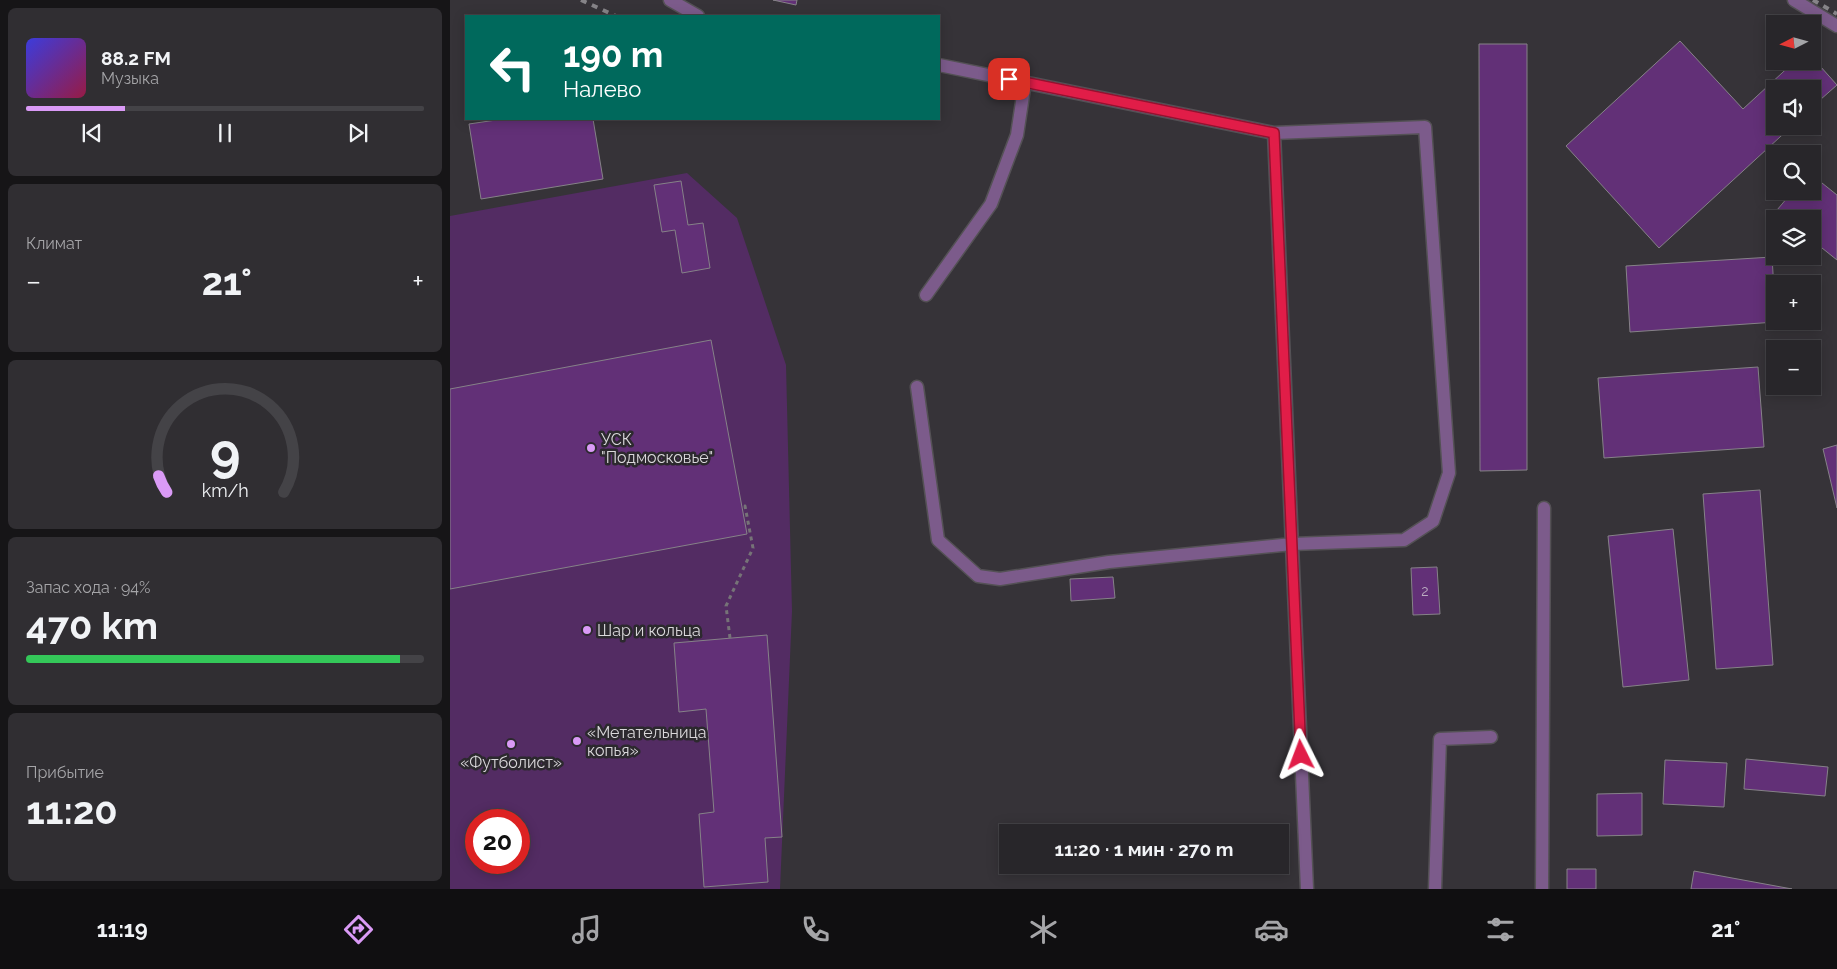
<!DOCTYPE html>
<html lang="ru">
<head>
<meta charset="utf-8">
<style>
	:root { --surface:#28262a; --page:#302e32; --text:#f1f3f6; --muted:#a5a5a8; --line:#444347; --accent:#da9af6 }
	body { margin:0; font-family:Raleway,sans-serif; background:var(--page); color:var(--text); height:100vh; display:flex; flex-direction:column; font-size:19px; white-space:nowrap }
	* { box-sizing:border-box; margin:0 }
	p { font-size:16px; color:var(--muted) }
	.icon { flex:none; width:28px; height:28px; fill:none; stroke:currentColor; stroke-width:2; stroke-linecap:round; stroke-linejoin:round }
	.map { position:relative; flex:1; overflow:hidden }
	.sheet { display:flex; flex-direction:column; gap:8px; padding:8px; background:#161517; width:450px }
	.sheet>* { flex:none }
	.guide { position:absolute; left:15px; top:15px; width:475px; height:105px; border-radius:0px; box-shadow:0 2px 12px #0003,0 0 0 1px var(--line); background:#00695c; color:#fff; overflow:hidden }
	.needle { width:32px; rotate:264deg }
	.tools { position:absolute; left:1316px; top:15px; display:grid; gap:10px }
	.tools a { display:grid; place-items:center; width:55px; height:55px; border-radius:0px; background:var(--surface); box-shadow:0 2px 12px #0003,0 0 0 1px var(--line); font-size:25px }
	.speed { position:absolute; left:15px; top:809px; display:flex; gap:10px; font-size:25px; font-weight:700; text-align:center }
	.speed>* { display:grid; place-content:center; width:65px; height:65px; border-radius:50%; background:var(--surface); box-shadow:0 2px 12px #0003,0 0 0 1px var(--line); line-height:1 }
	.speed .limit { border:8px solid #d22; background:#fff; color:#111 }
	.pin { position:absolute; display:grid; place-items:center; width:42px; height:42px; color:#fff; margin:-21px; border-radius:10px; box-shadow:0 2px 8px #0006 }
	.me { position:absolute; width:55px; margin:-28px; rotate:357deg; stroke-linejoin:round; filter:drop-shadow(0 0 4px #0008) }
	.turn { display:flex; align-items:center; gap:18px; height:105px; padding:0 15px; font-size:22px }
	.turn .icon { width:65px; height:65px; stroke-width:2.5 }
	.turn b { display:block; font-size:35px; line-height:42px }
	.big { font-size:38px; font-weight:700; line-height:1.1 }
	.sheet .card { flex:1; display:flex; flex-direction:column; justify-content:center; gap:8px; min-width:0; padding:0 18px; border-radius:8px; background:var(--page) }
	.sheet .dial { align-items:center; gap:0 }
	.dial svg { height:130px; overflow:visible; fill:none; stroke:var(--line); stroke-width:7; stroke-linecap:round; text-anchor:middle }
	.dial text { fill:var(--text); stroke:none }
	.song { display:flex; align-items:center; gap:15px }
	.cover { width:60px; height:60px; border-radius:8px; background:linear-gradient(135deg,hsl(240 70% 55%),hsl(340 70% 35%)) }
	.played { height:5px; border-radius:2px; background:linear-gradient(90deg,var(--accent) 25%,var(--line) 25%) }
	.keys { display:flex; justify-content:space-around; direction:ltr }
	.heat { display:flex; justify-content:space-between; align-items:center; font-size:28px; direction:ltr }
	.charge { height:8px; border-radius:4px; background:linear-gradient(90deg,#34c759 94%,var(--line) 0) }
	.trip { position:absolute; left:549px; top:824px; width:290px; height:50px; border-radius:0px; background:var(--surface); box-shadow:0 2px 12px #0003,0 0 0 1px var(--line); font-weight:700; line-height:50px; text-align:center }
	.tabs { display:flex; height:80px; justify-content:space-around; align-items:center; background:#100f11; color:var(--muted) }
	.tabs .icon { width:35px; height:35px }
	.tabs .selected { color:var(--accent) }
	.tabs b { font-size:22px; color:var(--text) }
	main { display:flex; flex:1; min-height:0 }
	.map>svg:first-child { display:block }
	.green { fill:#532c63; fill-rule:evenodd }
	.building { fill:#623077; stroke:#868288 }
	.lines { fill:none; stroke-linecap:round; stroke-linejoin:round }
	.minor-casing { stroke:#545155; stroke-width:15 }
	.path { stroke:#767377; stroke-width:3; stroke-dasharray:4 4; stroke-linecap:butt }
	.minor { stroke:#7c5b8b; stroke-width:12 }
	.rail { stroke:#868488; stroke-width:4; stroke-dasharray:6 6; stroke-linecap:butt }
	.route-casing { stroke:#92132f; stroke-width:12 }
	.route { stroke:#e11d48; stroke-width:9 }
	.poi-dot { fill:#da9af6; stroke:#2c292e; stroke-width:2 }
	.labels { text-anchor:middle; stroke-width:5; stroke-linejoin:round; paint-order:stroke }
	.number-label { font-size:14px; fill:#bcaec2 }
	.poi-label { font-size:16px; fill:#dad8db; stroke:#2c292e; text-anchor:start }
</style>
</head>
<body>
<main>
<section class="sheet">
<div class="card">
<div class="song"><i class="cover"></i><div><b>88.2 FM</b><p>Музыка</p></div></div>
<div class="played"></div>
<div class="keys"><svg class="icon" aria-label="previous" viewBox="0 0 24 24"><path d="M18 5L8 12l10 7zM5 5v14"/></svg><svg class="icon" aria-label="pause" viewBox="0 0 24 24"><path d="M8 5v14M16 5v14"/></svg><svg class="icon" aria-label="next" viewBox="0 0 24 24"><path d="M6 5l10 7-10 7zM19 5v14"/></svg></div>
</div>
<div class="card"><p>Климат</p>
<div class="heat"><a>−</a><b class="big">21°</b><a>+</a></div>
</div>
<div class="card dial"><svg viewBox="0 0 100 80">
<path d="M14 69A42 42 0 1 1 86 69"/>
<path d="M14 69A42 42 0 0 1 9 59" stroke="#da9af6"/>
<text x="50" y="56" font-size="32" font-weight="700">9</text>
<text x="50" y="72" font-size="11">km/h</text>
</svg></div>
<div class="card"><p>Запас хода · 94%</p><b class="big">470 km</b><div class="charge"></div></div>
<div class="card"><p>Прибытие</p><b class="big">11:20</b></div>
</section>
<div class="map">
<svg width="1387" height="889" viewBox="0 0 1387 889">
	<rect width="100%" height="100%" fill="#363338"/>
	<path class="green" d="M237 173 287 218 336 365 342 611 330 889H0V216ZM26 820H69V862H26Z"/>
	<path class="building" d="M323 0H347L346 5Z
		M1230 41 1293 109 1345 61H1362V57L1387 85 1362 107V89H1325V126H1342L1209 248 1116 146Z
		M1029 44H1077V470L1030 471Z
		M53 119H143L153 179 31 199 19 124Z
		M1362 175 1387 195V260L1362 240V219H1337L1327 210 1343 191H1362Z
		M231 181 238 225 253 223 260 268 232 273 225 230 212 232 204 185Z
		M1322 257 1326 322 1180 332 1176 266Z
		M261 340 297 534 0 589V389Z
		M1308 367 1314 447 1154 458 1148 378Z
		M1387 445V508L1373 449Z
		M1310 490 1323 665 1266 669 1253 494Z
		M1223 529 1239 680 1173 687 1158 536Z
		M987 567 990 614 963 615 961 568Z
		M663 577 665 598 621 601 620 579Z
		M317 635 332 837 315 838 318 882 254 887 249 814 264 812 256 709 229 712 224 643Z
		M1296 759 1378 767 1375 796 1294 789Z
		M1215 760 1277 763 1274 807 1213 804Z
		M1192 793V835L1147 836V794Z
		M1117 869H1146V889H1117Z
		M1244 871 1342 889H1241Z"/>
	<g class="lines">
		<g class="minor-casing">
			<path id="minor" d="M220 0 248 16
				M1344 0 1387 26
				M824 133 857 889
				M476 295 541 204 567 135 575 82
				M467 387 488 540 528 576 550 579 659 562 842 544 954 540 983 521 999 473 975 127 824 133 489 65
				M985 889 990 739 1041 737
				M1092 889 1094 508"/>
		</g>
		<path class="path" d="M280 638 276 606 303 548 295 506 292 507"/>
		<use href="#minor" class="minor"/>
		<path class="rail" d="M131 0 166 16
			M1363 0 1387 14"/>
	</g>
	<g class="lines">
		<g class="route-casing">
			<path id="route" d="M559 79 824 133 851 755"/>
		</g>
		<use href="#route" class="route"/>
	</g>
	<g class="poi-dot">
		<circle cx="141" cy="448" r="5"/>
		<circle cx="137" cy="630" r="5"/>
		<circle cx="127" cy="741" r="5"/>
		<circle cx="61" cy="744" r="5"/>
	</g>
	<g class="labels">
		<g class="number-label">
			<text x="975" y="596">2</text>
		</g>
		<g class="poi-label">
			<text x="151" y="445">УСК<tspan x="151" dy="18">"Подмосковье"</tspan></text>
			<text x="147" y="636">Шар и кольца</text>
			<text x="137" y="738">«Метательница<tspan x="137" dy="18">копья»</tspan></text>
			<text x="61" y="768" text-anchor="middle">«Футболист»</text>
		</g>
	</g>
</svg>
<div class="tools">
<a><svg class="needle" viewBox="-14 -14 28 28"><path d="M0-13l5 13h-10z" fill="#e53935"/><path d="M0 13l5-13h-10z" fill="#a5a5a8"/></svg></a>
<a><svg class="icon" aria-label="sound" viewBox="0 0 24 24"><path d="M4 9h4l5-4v14l-5-4H4zM17 9q2 3 0 6"/></svg></a>
<a><svg class="icon" aria-label="search" viewBox="0 0 24 24"><circle cx="10" cy="10" r="6"/><path d="M15 15l6 6"/></svg></a>
<a><svg class="icon" aria-label="layers" viewBox="0 0 24 24"><path d="M12 4l9 5-9 5-9-5zM3 14l9 5 9-5"/></svg></a>
<a>+</a>
<a>−</a>
</div>
<div class="speed"><div class="limit">20</div></div>
<div class="pin" style="left:559px;top:79px;background:#d93025"><svg class="icon" aria-label="arrive" viewBox="0 0 24 24"><path d="M6 21V4h12l-3 4 3 4H6"/></svg></div>
<svg class="me" style="left:851px;top:755px" viewBox="-20 -20 40 40"><path d="M0-17L14 15 0 8-14 15z" fill="#e11d48" stroke="#fff" stroke-width="4"/></svg>
<div class="trip">11:20 · 1 мин · 270 m</div>
<div class="guide">
<div class="turn"><svg class="icon" aria-label="left" viewBox="0 0 24 24"><path d="M17 20v-9H6M10 6l-5 5 5 5"/></svg><div><b>190 m</b>Налево</div></div>
</div>
</div>
</main>
<nav class="tabs">
<b>11:19</b>
<svg class="icon selected" aria-label="directions" viewBox="0 0 24 24"><path d="M12 3l9 9-9 9-9-9zM9 14v-3h6M13 9l2 2-2 2"/></svg>
<svg class="icon" aria-label="music" viewBox="0 0 24 24"><path d="M9 18V5l10-2v13"/><circle cx="6" cy="18" r="3"/><circle cx="16" cy="16" r="3"/></svg>
<svg class="icon" aria-label="phone" viewBox="0 0 24 24"><path d="M5 4h4l2 5-3 2q2 4 5 5l2-3 5 2v4C11 20 4 13 5 4z"/></svg>
<svg class="icon" aria-label="climate" viewBox="0 0 24 24"><path d="M12 3v18M4 7l16 10M4 17L20 7"/></svg>
<svg class="icon" aria-label="car" viewBox="0 0 24 24"><path d="M5 17H2v-5l4-1 3-4h7l3 4 3 1v5h-3M9 17h6M6 11h13"/><circle cx="7" cy="17" r="2"/><circle cx="17" cy="17" r="2"/></svg>
<svg class="icon" aria-label="filters" viewBox="0 0 24 24"><path d="M4 7h16M4 17h16"/><circle cx="9" cy="7" r="2"/><circle cx="15" cy="17" r="2"/></svg>
<b>21°</b>
</nav>
</body>
</html>
